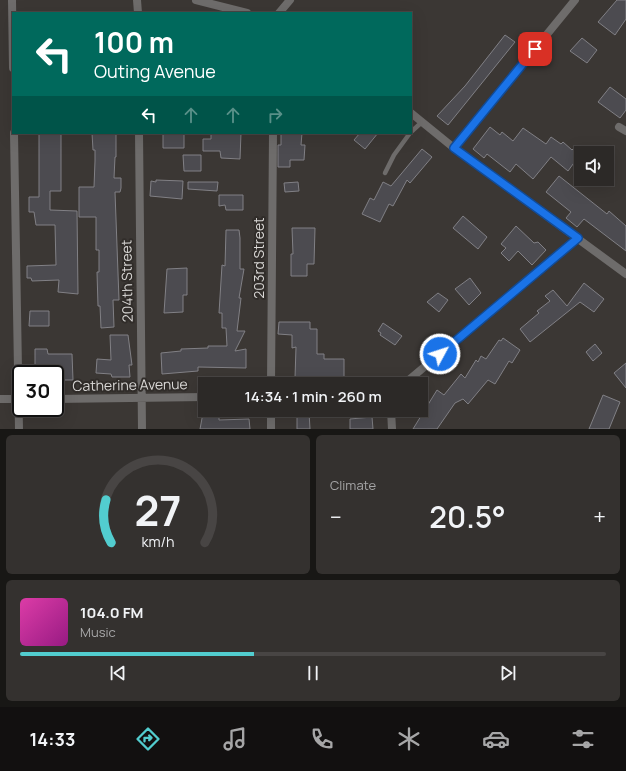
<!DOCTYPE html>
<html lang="en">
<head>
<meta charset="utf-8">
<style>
	:root { --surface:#2c2927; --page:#34312f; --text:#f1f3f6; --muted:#a6a6a7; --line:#484544; --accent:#52cdcf }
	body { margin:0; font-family:Manrope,sans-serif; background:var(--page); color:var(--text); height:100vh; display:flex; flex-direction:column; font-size:15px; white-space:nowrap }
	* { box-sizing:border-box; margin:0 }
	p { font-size:13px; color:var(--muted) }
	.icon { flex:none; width:22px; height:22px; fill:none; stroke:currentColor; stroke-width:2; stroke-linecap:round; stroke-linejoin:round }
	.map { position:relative; height:429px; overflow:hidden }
	.sheet { display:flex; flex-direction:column; gap:6px; padding:6px; background:#181715; flex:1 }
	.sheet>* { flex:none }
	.top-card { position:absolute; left:12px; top:12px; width:400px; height:122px; border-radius:0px; box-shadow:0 4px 16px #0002,0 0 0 1px var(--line); background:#00695c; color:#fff; overflow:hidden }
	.buttons { position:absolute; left:574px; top:146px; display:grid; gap:8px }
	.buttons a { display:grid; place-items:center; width:40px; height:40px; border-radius:0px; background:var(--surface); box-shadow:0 4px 16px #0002,0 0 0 1px var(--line); font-size:20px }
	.speed { position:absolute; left:12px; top:365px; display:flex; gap:8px; font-size:20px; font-weight:700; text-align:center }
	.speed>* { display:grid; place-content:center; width:52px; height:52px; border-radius:50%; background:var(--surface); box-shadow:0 4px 16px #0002,0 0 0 1px var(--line); line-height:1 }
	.speed .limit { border:2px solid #111; border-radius:6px; background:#fff; color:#111 }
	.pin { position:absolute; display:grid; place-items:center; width:34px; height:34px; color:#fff; margin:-17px; border-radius:8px; box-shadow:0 2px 6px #0006 }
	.me { position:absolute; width:44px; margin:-22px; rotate:50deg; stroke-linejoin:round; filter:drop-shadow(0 0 3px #0008) }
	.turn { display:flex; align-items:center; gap:14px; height:84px; padding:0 16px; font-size:18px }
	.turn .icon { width:52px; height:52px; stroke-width:2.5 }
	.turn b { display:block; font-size:28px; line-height:34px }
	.lanes { display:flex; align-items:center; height:38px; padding:0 16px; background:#0003; justify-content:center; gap:20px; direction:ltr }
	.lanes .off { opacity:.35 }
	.big { font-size:30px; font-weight:600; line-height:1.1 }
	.sheet .widget { flex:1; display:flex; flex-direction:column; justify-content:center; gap:6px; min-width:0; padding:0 14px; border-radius:6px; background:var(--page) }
	.sheet .dial { align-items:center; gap:0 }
	.dial svg { height:104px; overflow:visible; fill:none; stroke:var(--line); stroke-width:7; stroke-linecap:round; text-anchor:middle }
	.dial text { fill:var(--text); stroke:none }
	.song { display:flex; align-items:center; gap:12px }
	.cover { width:48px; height:48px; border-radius:6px; background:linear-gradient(135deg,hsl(320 70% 55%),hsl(310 70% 35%)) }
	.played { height:4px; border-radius:2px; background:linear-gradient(90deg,var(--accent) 40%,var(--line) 40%) }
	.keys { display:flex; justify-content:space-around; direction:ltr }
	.heat { display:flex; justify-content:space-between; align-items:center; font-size:22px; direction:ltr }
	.sheet .tiles { flex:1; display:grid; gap:6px; grid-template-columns:1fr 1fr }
	.widget:last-child { grid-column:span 2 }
	.trip { position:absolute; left:198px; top:377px; width:230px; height:40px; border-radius:0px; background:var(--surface); box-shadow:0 4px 16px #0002,0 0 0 1px var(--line); font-weight:600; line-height:40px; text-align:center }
	.tabs { display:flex; height:64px; justify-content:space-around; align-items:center; background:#121010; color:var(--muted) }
	.tabs .icon { width:28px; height:28px }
	.tabs .current { color:var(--accent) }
	.tabs b { font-size:18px; color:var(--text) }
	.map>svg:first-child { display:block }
	.building { fill:#4c4b50; stroke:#818085 }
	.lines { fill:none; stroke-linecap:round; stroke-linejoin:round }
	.service { stroke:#6e6c6b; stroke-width:4.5 }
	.minor { stroke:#6e6c6b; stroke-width:8 }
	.route-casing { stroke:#114b97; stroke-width:10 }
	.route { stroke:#1a73e8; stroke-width:7 }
	.labels { text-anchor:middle; stroke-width:4; stroke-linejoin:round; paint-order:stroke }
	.street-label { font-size:14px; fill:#d9d7d5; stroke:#312d2a }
</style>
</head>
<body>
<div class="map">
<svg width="626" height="429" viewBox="0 0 626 429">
	<rect width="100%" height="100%" fill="#3b3734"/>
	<path class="building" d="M617 0H626V19L615 35 598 22Z
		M505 35 515 42 448 125 437 116 465 86Z
		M582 38 597 50 587 63 570 51Z
		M610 87 626 99V110L620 118 598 102Z
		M490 127 500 135 502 132 513 141 523 128 546 144 551 137 561 144 563 142 572 150 576 146 584 152 581 153 568 171 551 157 533 179 516 164 510 172 487 154 484 158 473 149Z
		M39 133H61V191H50V210L77 211 78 294 58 292 59 280 32 281 31 278H27V266L56 265 55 225H36L34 212H29V197H39Z
		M92 133H116V157H115L114 178H121V188L120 192H115L119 300H113L114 327 101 328 100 306H98L97 272H99V250H96V217H79V187H94L95 161V150H93Z
		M163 133H184V148H163Z
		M211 133H241L240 159 221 158 220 151H203V139H211Z
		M281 133H302L301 145H305L304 160H290V167H278V145H281Z
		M360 133H378L365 149 354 140Z
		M422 149 432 157 410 183 407 180 393 206 389 204 380 222 362 214 370 198 374 200 383 182 391 186Z
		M183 155H201V171H184Z
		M559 176 607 214 609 211 626 226V251L584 219 577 227 566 218 571 212 546 192Z
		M156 180 183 181 182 199 150 196 151 181 156 182Z
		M188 182H218L217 191 188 189Z
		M298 182 299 191 285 192 284 183Z
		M219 195H243V210H226L225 205 219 206Z
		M463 216 487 237 478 249 453 228Z
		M516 226 534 243 538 242 546 250 532 265 518 251 509 261 501 253 506 248 501 244Z
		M292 228H315L314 264H307V276H291V254H293Z
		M226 230H239L240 238V269H244L239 298H241L237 331H245L235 351 246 349V368L198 367V371L162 374 161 353 181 351V349L208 348V346H227L226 328H222V313H219L222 265 225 266Z
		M187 268V295H183V312L164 313 167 269Z
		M470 278 481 293 469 305 455 289Z
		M584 283 604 299 594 312 580 302 530 342 520 329 539 313 537 311 550 301 545 296 553 290 567 306Z
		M438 293 448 300 439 312 427 302Z
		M30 311H49V326H29Z
		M279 322H310V329H317V354H324V359H344V379L295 378 296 347 292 348V335L278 334Z
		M383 323 402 336 395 345 380 335 381 333 378 331Z
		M110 335H128L132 365H129L130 377H112L111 374 96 373 97 359 111 360Z
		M503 338 520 350 512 363 509 361 495 384 488 380 468 404 463 399 455 403 437 429H413L437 390 444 395 461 374 465 378 476 360 478 362 481 356 486 359 499 340 501 341Z
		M595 344 602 353 593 361 586 352Z
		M35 349H47L48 354H72L73 380H59V372L35 373Z
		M626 363V388L614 373Z
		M603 395 620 402 609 429H589Z
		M309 412 310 429H297V413Z
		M203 413 219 414V420L249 419 250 429H200Z
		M372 417 373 429H350V419Z"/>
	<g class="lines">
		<path class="service" d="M411 132 422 122
			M385 173 394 155 410 133"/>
		<path class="minor" d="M12 0 13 68
			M137 0 138 13
			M196 0 247 13
			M279 13 290 0
			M411 113 454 148 626 274
			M619 127 626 131
			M14 133 19 429
			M139 133 142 429
			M454 148 575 0
			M271 384 273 133
			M404 384 578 238
			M0 399H21
			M55 399 205 397
			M271 410V429
			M391 410 392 429"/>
	</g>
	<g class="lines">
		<g class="route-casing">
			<path id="route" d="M440 354 578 238 454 148 535 49"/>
		</g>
		<use href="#route" class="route"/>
	</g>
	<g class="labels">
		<g class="street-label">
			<text transform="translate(259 258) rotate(-90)" y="5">203rd Street</text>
			<text transform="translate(127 281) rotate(-91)" y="5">204th Street</text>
			<text transform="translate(130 385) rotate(-1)" y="5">Catherine Avenue</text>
		</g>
	</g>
</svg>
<div class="buttons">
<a><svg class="icon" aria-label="sound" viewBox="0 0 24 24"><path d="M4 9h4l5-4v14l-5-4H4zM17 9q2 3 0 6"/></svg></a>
</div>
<div class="speed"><div class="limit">30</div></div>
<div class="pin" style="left:535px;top:49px;background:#d93025"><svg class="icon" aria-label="arrive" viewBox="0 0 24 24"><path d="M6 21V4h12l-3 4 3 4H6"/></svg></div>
<svg class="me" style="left:440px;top:354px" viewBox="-20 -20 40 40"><circle r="17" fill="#1a73e8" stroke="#fff" stroke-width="3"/><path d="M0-11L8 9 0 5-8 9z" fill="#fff"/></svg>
<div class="trip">14:34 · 1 min · 260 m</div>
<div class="top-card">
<div class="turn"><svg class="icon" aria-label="left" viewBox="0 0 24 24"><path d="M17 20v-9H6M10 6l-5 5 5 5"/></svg><div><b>100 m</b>Outing Avenue</div></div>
<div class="lanes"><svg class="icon" aria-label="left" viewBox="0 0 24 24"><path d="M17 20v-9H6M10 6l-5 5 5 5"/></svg><svg class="icon off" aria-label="ahead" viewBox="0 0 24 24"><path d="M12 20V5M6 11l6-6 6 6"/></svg><svg class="icon off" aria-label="ahead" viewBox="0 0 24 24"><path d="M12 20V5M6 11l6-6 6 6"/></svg><svg class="icon off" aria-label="right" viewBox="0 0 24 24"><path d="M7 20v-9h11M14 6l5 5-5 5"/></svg></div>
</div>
</div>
<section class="sheet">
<div class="tiles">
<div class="widget dial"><svg viewBox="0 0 100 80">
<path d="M14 69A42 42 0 1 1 86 69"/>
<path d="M14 69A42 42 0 0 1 10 36" stroke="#52cdcf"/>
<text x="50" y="56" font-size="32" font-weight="700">27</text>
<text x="50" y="72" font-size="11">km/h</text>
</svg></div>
<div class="widget"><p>Climate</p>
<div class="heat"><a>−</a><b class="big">20.5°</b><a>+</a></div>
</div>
<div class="widget">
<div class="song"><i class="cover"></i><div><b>104.0 FM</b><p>Music</p></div></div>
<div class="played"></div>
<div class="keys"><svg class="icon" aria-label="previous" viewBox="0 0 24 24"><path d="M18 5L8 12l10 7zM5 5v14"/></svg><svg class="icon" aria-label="pause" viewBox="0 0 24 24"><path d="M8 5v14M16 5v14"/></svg><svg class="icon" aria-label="next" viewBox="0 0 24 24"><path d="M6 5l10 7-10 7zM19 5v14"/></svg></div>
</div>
</div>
</section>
<nav class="tabs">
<b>14:33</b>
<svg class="icon current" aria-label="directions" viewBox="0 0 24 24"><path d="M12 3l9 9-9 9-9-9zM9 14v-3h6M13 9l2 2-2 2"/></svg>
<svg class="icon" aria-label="music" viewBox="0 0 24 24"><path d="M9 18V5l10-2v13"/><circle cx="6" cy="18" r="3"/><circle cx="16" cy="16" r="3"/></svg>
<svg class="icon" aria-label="phone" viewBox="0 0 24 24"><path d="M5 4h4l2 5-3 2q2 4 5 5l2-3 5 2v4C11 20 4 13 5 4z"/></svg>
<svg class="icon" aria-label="climate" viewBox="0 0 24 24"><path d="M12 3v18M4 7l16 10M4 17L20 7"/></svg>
<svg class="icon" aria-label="car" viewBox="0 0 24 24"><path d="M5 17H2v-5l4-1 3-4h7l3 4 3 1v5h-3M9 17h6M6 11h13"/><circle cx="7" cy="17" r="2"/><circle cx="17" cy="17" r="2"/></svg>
<svg class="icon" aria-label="filters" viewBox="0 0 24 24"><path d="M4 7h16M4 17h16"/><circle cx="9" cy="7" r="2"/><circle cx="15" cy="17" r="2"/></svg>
</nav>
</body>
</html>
